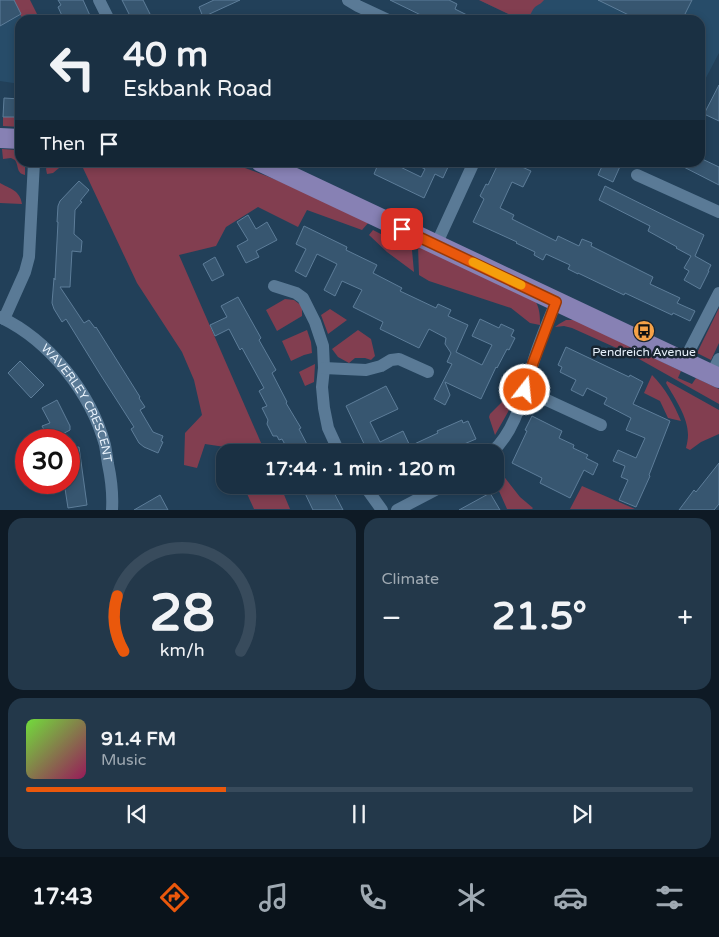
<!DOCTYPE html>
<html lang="en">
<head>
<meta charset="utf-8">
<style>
	:root { --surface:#1a3043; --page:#23384a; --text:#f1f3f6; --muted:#9fa9b2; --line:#384b5c; --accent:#ea580c }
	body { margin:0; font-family:"Varela Round",sans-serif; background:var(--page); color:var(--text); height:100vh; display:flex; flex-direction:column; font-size:19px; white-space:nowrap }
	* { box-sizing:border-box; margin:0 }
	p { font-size:16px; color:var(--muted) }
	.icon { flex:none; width:28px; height:28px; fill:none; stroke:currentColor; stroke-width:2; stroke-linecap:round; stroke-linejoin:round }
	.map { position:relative; height:510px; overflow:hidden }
	.side { display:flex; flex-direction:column; gap:8px; padding:8px; background:#0e1a25; flex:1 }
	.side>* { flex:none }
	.top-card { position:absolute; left:15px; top:15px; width:690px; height:152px; border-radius:15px; box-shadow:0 2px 8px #0003,0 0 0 1px var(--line); background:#1a3043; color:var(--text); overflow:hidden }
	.speed { position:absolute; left:15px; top:429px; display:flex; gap:10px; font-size:25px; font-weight:700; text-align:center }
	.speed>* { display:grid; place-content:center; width:65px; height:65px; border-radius:50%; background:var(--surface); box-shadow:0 2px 8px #0003,0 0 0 1px var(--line); line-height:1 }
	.speed .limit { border:8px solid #d22; background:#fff; color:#111 }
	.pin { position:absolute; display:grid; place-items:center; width:42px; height:42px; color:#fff; margin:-21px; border-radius:10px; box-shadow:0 2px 8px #0006 }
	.me { position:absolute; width:55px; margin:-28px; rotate:16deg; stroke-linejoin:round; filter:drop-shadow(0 0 4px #0008) }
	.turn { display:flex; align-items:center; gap:18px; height:105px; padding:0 25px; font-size:22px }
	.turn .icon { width:65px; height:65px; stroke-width:2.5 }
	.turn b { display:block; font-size:35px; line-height:42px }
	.then { display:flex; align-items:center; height:48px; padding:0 25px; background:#0003; gap:10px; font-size:19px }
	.big { font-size:38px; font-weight:800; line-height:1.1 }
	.side .tile { flex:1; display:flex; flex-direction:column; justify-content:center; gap:8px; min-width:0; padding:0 18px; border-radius:15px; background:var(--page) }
	.side .dial { align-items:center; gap:0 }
	.dial svg { height:130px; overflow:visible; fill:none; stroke:var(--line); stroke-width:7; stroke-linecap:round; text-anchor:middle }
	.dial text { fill:var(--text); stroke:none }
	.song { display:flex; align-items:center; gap:15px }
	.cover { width:60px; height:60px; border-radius:8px; background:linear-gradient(135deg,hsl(100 70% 55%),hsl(330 70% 35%)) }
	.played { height:5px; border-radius:2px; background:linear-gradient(90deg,var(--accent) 30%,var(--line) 30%) }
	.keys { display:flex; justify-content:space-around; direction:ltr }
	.heat { display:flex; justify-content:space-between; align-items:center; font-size:28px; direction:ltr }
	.side .tiles { flex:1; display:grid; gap:8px; grid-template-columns:1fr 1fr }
	.tile:last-child { grid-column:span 2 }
	.trip { position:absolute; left:216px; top:444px; width:288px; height:50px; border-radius:15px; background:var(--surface); box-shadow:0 2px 8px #0003,0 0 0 1px var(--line); font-weight:800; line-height:50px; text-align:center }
	.tabs { display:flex; height:80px; justify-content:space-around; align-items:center; background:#0a131b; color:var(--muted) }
	.tabs .icon { width:35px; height:35px }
	.tabs .active { color:var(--accent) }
	.tabs b { font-size:22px; color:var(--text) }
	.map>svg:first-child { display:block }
	.built { fill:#274c69 }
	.green { fill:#823e50 }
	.building { fill:#375670; stroke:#5d7d99 }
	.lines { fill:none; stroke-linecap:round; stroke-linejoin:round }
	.minor { stroke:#5a7a96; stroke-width:12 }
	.primary { stroke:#8781b4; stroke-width:20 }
	.route-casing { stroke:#983908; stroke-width:12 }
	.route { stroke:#ea580c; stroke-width:9 }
	.slow { stroke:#f59e0b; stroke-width:9 }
	.labels { text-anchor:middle; stroke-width:5; stroke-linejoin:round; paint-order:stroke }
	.poi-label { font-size:12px; fill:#e8f2fc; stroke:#182531 }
	.street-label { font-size:12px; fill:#e8f2fc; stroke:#182531 }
</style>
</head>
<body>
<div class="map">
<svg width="719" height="510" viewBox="0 0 719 510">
	<rect width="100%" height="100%" fill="#224059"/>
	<path class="built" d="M0 0H13L24 20H20V84L0 81Z
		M479 0H719V53L700 89V20H521Z"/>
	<path class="green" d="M13 0H30L40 20H23Z
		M479 0H544C541 4 539 4 535 7 532 10 530 16 527 20H521Z
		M3 117H20V127L3 126Z
		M2 149 17 150 20 152V162L25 163V175C16 173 19 166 15 160L11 158 3 159Z
		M87 162 230 163C277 178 324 201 369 222L362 230 307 210 298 227 258 207 226 227 216 246 179 255 265 452H228L225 447 205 444 197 468 184 465 185 433 202 415 194 380 182 352 137 283 83 168Z
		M48 163V162L65 163 53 173 47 174 46 169Z
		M0 183C10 189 20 190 22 204L0 203Z
		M373 230 412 250 414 272 387 252 369 235Z
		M418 246 536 302C540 310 540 317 540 325L530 323 511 308 429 281 419 275Z
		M285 299 294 300 302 306V316L277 331 266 310Z
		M719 308V343L711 360 697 353Z
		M330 309 347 320 328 334 321 315Z
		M566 320H575L681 371 678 378 692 384 696 378 719 389V404L632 355 572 328 564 326 555 327 559 324Z
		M307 330 311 342 312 353 304 355 291 361 282 341Z
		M358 330 371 339 375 356 371 360 365 358H355L349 363 338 357 332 349Z
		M315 364 314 382 305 386 299 372Z
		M652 375C665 388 674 404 681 421L668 418 660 401 644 393Z
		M667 381 719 410V434L701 442 690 450 686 448C687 444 688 439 688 435 688 417 675 399 666 383Z
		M514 390 516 391 508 412 495 435 489 417 490 414Z
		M495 465 520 497 533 508 532 509H507L495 482Z
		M243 485H280L290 509H252H254Z
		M582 486 635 509H570Z"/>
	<path class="building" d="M0 0H14L21 14 0 26Z
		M58 0H83L92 20H64L58 7 61 5Z
		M122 0H143L153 20H132Z
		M214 0H240L203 17 199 7Z
		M390 0H449L457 4 455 9 477 20H431Z
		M598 0H692L682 20H639Z
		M719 85V121L704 114Z
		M4 98 20 99V117H3Z
		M700 158 719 167V185L674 162H700Z
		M379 162H390L421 177 425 169 410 162H448L446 166 448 167 443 178 435 174 424 198 374 174Z
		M499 162H524L522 167 531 171 523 187 512 182 500 208 514 215 512 219 556 241 558 236 579 246 582 239 592 243 591 246 653 277 650 284 680 298 677 303 695 311 690 321 673 313 672 315 625 293 624 295 578 273V274L568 269 570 265 546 254 543 260 534 255 535 252 516 243 517 242 473 222 484 199 480 196 486 184 488 185Z
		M604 162H622L613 182 598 175Z
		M79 181 89 190 80 201 82 202 75 210 74 234 82 241 81 252 72 251 70 287H60L84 323 89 320 95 328 96 327 140 397 139 398 145 407 140 410 153 432 163 436 161 441 163 442 158 453 144 447 139 443 131 429 134 427 100 374 66 319 62 322 54 309 52 303 54 278 55 280 58 222H57L58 206 60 201Z
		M605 186 704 235 695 256 711 265 708 271H709L700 289 684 280 689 271 684 268 691 256 676 248 677 247 648 231 650 226 599 200Z
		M248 215 256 229 267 222 277 240 256 251 259 257 246 263 237 246 248 240 237 222Z
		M304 226 347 247 346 250 377 265 373 273 402 288 400 291 436 308 438 304 451 310 448 316 468 325 456 352 482 365 492 345 472 336 480 319 499 328 501 324 514 330 511 336 515 338 509 350 507 349 497 368 496 367 481 399 445 382 450 395 445 405 434 399 452 364 447 362 451 353 445 344 446 338 429 329 419 348 380 329 383 322 353 307 362 290 342 281 335 296 324 290 337 264 317 254 306 277 295 271 306 249 296 244Z
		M215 257 224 275 212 281 203 264Z
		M238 297 261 338 259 340 276 370 272 373 287 402 286 403 301 428 299 429 311 452H289L282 439 279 440 277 436H273L267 424 268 420 262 408 267 406 259 391 264 388 242 348 240 350 229 329 215 336 210 325 227 317 221 306Z
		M566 347 629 377 630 375 643 382 633 404 670 421 649 475 650 476 636 507 619 500 628 480 621 477 625 466 613 461 618 450 636 458 645 438 626 430 631 418 604 404 607 398 587 388 583 396 571 390 576 380 560 372 562 367 558 365Z
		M20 361 44 385 31 398 8 373Z
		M386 386 398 409 370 422 380 442 403 431 410 446 438 433 437 431 462 420 463 423 468 421 476 439 457 447 459 452H357L366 448 346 406Z
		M57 400 70 426V430L53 439H49L42 426 50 423 42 408Z
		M532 416 562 431 559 438 574 445 573 448 588 455 586 458 598 464 593 475 584 470 570 498 540 483 542 478 512 463 527 431 525 430Z
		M79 447 87 505 68 508 64 482H69V448Z
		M719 463V504L714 510H679L694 490 696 492Z
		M310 485H330L343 510H313L303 489Z
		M490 493 500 510H459Z
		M160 495 168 510H134Z"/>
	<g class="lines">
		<g class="minor">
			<path d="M99 0 109 20"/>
			<path d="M348 0 358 6 388 20"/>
			<path d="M637 175 719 212"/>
			<path d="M436 245 474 162"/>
			<path d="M274 286 296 293 303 298 315 322 323 346 324 368 322 387 324 408 328 428 339 452"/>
			<path id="s1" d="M0 317C49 340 91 393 105 445 106 451 107 457 108 464 111 478 113 494 112 510"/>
			<path d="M4 319 25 272 29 257 34 162"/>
			<path d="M684 361 719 293"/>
			<path d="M324 368 366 370 381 366 391 360 399 359 428 372"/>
			<path d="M711 375 719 359"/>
			<path d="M525 390 601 425"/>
			<path d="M492 452C517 429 523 394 533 363 539 342 548 322 556 302"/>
			<path d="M364 485 382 510"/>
			<path d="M397 510 445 485"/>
		</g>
		<path class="primary" d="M0 138 20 139
			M261 162 719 378"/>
	</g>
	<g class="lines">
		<g class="route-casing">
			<path id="route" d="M402 229 556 302 533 363 525 390"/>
		</g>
		<use href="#route" class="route"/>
		<path class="slow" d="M473 262 521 285"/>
	</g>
	<defs>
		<g id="bus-disc" transform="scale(1.125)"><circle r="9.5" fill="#f6a247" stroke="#182531"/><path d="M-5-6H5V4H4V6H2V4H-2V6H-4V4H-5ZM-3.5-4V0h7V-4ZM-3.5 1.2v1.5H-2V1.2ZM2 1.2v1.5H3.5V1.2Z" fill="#111"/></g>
	</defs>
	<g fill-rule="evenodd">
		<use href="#bus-disc" x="644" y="331"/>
	</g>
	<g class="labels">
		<g class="poi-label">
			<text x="644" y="356">Pendreich Avenue</text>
		</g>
		<g class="street-label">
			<text dy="4" stroke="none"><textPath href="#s1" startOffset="120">WAVERLEY CRESCENT</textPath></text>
		</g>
	</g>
</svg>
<div class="speed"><div class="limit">30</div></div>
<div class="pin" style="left:402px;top:229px;background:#d93025"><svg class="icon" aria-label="arrive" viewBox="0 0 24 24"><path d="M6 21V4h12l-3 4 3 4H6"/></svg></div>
<svg class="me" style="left:525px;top:390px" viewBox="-20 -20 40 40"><circle r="17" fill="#ea580c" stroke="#fff" stroke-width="3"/><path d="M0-11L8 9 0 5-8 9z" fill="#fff"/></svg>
<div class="trip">17:44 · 1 min · 120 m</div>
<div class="top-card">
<div class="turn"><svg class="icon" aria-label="left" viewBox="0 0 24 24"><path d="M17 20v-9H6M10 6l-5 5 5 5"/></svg><div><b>40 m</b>Eskbank Road</div></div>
<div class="then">Then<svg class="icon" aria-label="arrive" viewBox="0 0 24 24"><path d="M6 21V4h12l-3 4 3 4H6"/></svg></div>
</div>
</div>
<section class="side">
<div class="tiles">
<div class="tile dial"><svg viewBox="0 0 100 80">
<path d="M14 69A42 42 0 1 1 86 69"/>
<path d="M14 69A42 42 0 0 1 10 35" stroke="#ea580c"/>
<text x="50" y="56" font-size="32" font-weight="700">28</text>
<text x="50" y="72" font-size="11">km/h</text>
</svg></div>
<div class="tile"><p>Climate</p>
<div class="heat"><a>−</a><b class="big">21.5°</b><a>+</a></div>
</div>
<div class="tile">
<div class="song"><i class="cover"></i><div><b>91.4 FM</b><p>Music</p></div></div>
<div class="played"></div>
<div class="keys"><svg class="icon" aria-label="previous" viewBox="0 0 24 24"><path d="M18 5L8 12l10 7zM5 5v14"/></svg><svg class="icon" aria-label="pause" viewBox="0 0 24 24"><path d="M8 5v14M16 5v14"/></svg><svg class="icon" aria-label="next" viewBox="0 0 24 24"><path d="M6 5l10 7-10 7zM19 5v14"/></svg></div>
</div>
</div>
</section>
<nav class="tabs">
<b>17:43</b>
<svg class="icon active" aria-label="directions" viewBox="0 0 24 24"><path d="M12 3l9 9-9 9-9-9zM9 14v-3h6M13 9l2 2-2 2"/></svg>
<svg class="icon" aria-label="music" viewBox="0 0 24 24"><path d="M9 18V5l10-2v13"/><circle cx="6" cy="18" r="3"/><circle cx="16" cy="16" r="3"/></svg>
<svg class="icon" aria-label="phone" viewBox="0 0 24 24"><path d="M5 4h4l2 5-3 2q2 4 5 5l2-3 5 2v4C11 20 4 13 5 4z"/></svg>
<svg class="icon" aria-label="climate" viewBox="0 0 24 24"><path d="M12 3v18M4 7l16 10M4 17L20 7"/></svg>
<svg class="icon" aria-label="car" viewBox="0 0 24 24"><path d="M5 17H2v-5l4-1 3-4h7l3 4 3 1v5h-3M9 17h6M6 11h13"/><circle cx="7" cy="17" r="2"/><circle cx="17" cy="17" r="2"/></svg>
<svg class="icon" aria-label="filters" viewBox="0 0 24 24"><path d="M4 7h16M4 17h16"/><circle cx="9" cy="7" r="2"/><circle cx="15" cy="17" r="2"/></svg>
</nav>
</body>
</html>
